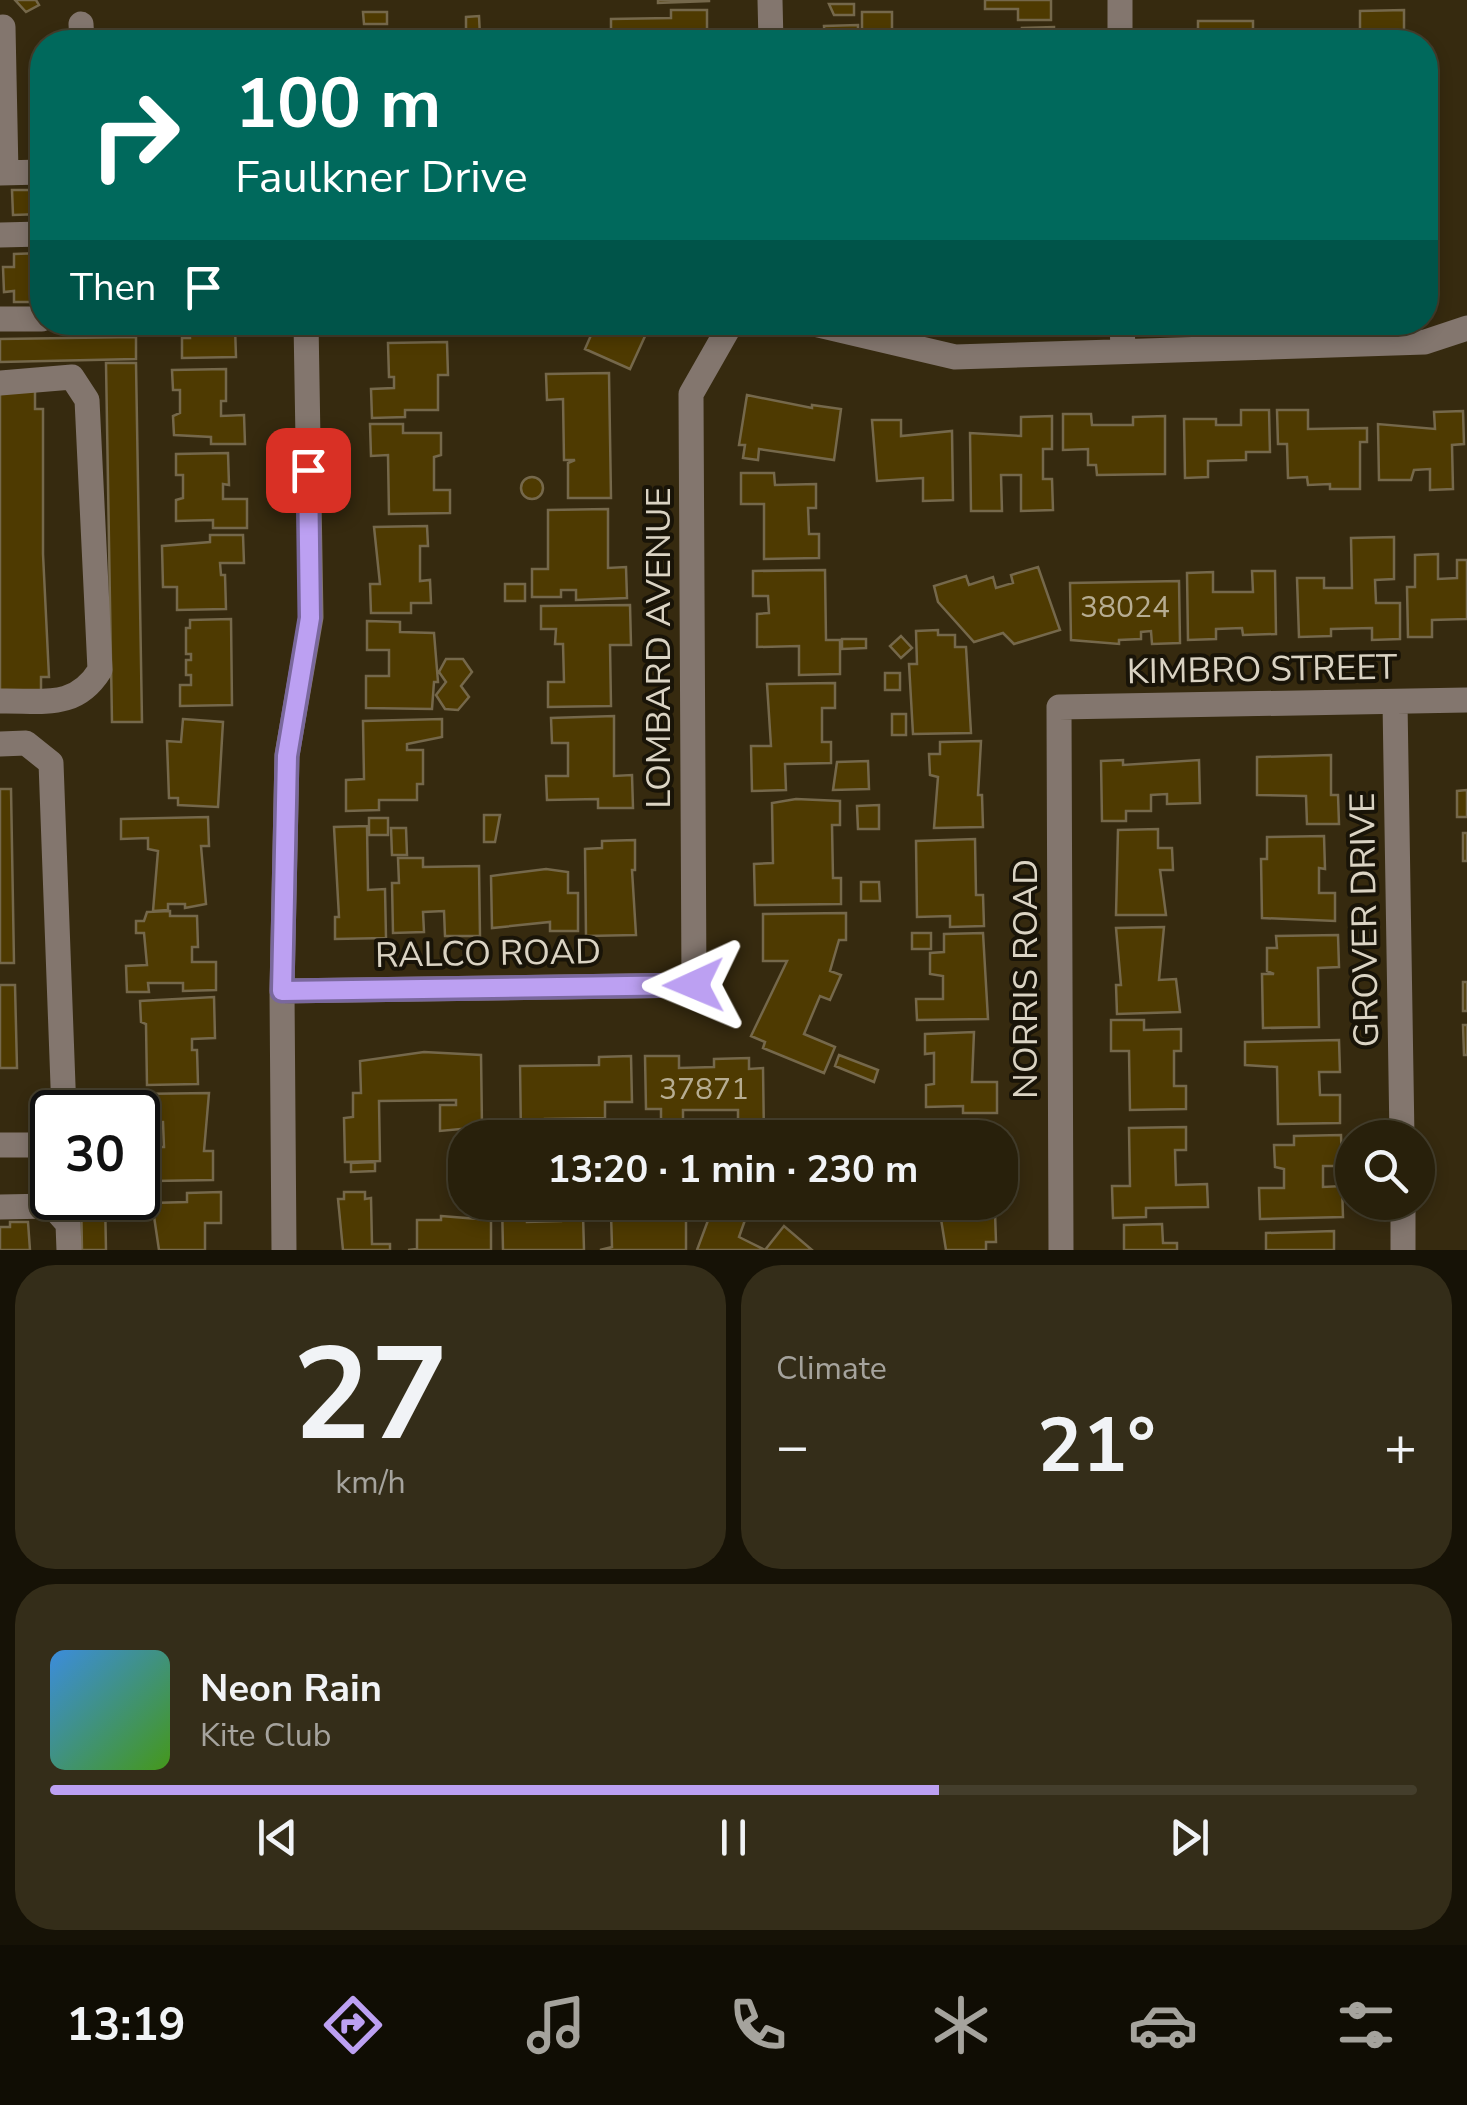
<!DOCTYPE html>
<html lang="en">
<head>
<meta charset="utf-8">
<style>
	:root { --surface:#28200b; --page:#342d19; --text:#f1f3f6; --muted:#a5a39d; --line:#443e2c; --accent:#bca0f2 }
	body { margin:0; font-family:"Nunito Sans",sans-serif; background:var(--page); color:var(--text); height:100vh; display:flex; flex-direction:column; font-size:38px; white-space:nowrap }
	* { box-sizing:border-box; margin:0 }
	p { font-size:32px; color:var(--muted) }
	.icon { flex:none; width:55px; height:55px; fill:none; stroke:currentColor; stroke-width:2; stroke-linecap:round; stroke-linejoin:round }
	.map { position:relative; height:1250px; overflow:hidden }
	.panel { display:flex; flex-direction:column; gap:15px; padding:15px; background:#161206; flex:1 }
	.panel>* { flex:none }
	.banner { position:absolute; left:30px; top:30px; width:1408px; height:305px; border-radius:40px; box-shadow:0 5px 15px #0003,0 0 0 2px var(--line); background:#00695c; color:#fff; overflow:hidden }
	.tools { position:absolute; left:1335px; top:1120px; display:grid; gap:20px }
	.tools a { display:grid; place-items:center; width:100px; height:100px; border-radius:50%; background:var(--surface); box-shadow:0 5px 15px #0003,0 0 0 2px var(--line); font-size:50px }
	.speed { position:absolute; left:30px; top:1090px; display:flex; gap:20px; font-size:50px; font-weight:700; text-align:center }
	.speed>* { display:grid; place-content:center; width:130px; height:130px; border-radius:50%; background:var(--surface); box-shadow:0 5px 15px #0003,0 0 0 2px var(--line); line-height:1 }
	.speed .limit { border:5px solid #111; border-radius:15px; background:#fff; color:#111 }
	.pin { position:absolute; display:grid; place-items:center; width:85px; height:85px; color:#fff; margin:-42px; border-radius:20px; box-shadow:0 5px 15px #0006 }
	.me { position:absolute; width:110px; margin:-55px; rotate:269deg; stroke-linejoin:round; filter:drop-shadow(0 0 8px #0008) }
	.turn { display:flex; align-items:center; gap:35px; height:210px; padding:0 40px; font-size:45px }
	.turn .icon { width:130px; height:130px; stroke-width:2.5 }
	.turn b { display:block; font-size:70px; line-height:85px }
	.then { display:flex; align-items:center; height:95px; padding:0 40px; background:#0003; gap:20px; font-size:38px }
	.big { font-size:75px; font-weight:700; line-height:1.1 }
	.panel .widget { flex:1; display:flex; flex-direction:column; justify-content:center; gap:15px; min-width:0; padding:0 35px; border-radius:40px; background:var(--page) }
	.panel .dial { align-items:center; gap:0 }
	.dial b { font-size:130px; line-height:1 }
	.song { display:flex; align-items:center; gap:30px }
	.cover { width:120px; height:120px; border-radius:15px; background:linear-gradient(135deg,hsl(210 70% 55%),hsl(100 70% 35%)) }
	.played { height:10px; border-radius:5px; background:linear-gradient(90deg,var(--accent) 65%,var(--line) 65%) }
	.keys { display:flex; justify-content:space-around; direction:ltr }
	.heat { display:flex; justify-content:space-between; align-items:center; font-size:55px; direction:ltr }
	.panel .tiles { flex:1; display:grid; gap:15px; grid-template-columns:1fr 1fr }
	.widget:last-child { grid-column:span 2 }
	.trip { position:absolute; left:448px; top:1120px; width:570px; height:100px; border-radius:40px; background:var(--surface); box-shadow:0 5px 15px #0003,0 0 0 2px var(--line); font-weight:700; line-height:100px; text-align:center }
	.tabs { display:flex; height:160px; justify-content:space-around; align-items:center; background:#100d04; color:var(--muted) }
	.tabs .icon { width:70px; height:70px }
	.tabs .active { color:var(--accent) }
	.tabs b { font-size:45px; color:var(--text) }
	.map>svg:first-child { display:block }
	.building { fill:#4e3a01; stroke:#75684b; stroke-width:2.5 }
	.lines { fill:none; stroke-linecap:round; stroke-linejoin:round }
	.minor { stroke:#83766e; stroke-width:25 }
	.route-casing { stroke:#7a689d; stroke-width:25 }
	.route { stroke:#bca0f2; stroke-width:18 }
	.labels { text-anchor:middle; stroke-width:8; stroke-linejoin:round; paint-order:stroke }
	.number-label { font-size:30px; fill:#b7ad92 }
	.street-label { font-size:35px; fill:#dad3c3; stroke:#191408 }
</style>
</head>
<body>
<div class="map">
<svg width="1467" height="1250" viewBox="0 0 1467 1250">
	<rect width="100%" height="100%" fill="#362a0f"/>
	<path class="building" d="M15 0H36L39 5 26 12Z
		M658 0H709V1L658 3Z
		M985 0H1051V20H1018V9H985Z
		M829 4H854V15H834Z
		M671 10H707V39L611 40V19L671 18Z
		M1404 10V41L1344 42 1360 39V11Z
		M363 12H387V24H364Z
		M862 12H892V42H825L824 26 858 25V32L862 31Z
		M479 16 480 36 466 37V17Z
		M1198 21H1253V42H1198Z
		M1054 27V42H991V36H1023L1022 28Z
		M938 33 960 37 959 42H936Z
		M12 190H42V214L13 215Z
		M42 253V302H14V291L4 292 3 267H14V254Z
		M189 322H231L235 326 236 357 182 358V338H190Z
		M567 322H650L651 323 630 369 585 349 592 333Z
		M136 337V359L0 362V339Z
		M447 342 448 375H438V410H405V417L372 418 371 389 394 388V377H389L388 343Z
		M106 363H136L142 722H112Z
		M226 369V401H221V416L244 415 245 444H211V437L174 435 173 416 180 413V390H173L172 370Z
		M609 373 611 498H568V463L575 460H564L563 399 547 400 546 374Z
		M0 388H35V409H43V554L49 677H41V699L0 700Z
		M747 395 812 408V405L841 409 834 460 759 449 758 460 743 458 745 445H739Z
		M1241 410H1269L1270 452H1246V460L1208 461V477L1185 478 1184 419H1216V425H1241Z
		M1277 410H1308V429L1367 428V442H1360V489H1330V484L1308 485 1307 477 1288 478 1287 444H1278Z
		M1463 411 1464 444 1452 445 1453 489 1430 490V469L1414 470 1411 480H1379L1378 424 1435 429 1434 412Z
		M1063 414H1091L1092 425H1133V417L1165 416V474L1097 475 1096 465H1088V449L1063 450Z
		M1052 416V449H1043V479H1052L1053 510 1021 511V475H1001L1002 511H971L970 433 1021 436V417Z
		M872 420H901V436L952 431 953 500 923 501V478L877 481Z
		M370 424H403V433H441V455L434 457V490H450V513L389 514 388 455 371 456Z
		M228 453 229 485 223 484V499H247V528H213V520L176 521V500L183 498V475H176V454Z
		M741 473H774L775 485 816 484V508H808L809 534H819V558L764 559V504H741Z
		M521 488a11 11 0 1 1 22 0a11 11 0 1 1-22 0Z
		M608 509V568L626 567 627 598 576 600V590H561V597H532V569H548V510Z
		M427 526 428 546H420V581L430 580 431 603H411V613H371L370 584H380L374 527Z
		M210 535H243L244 563H220L221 575H225L226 609 177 610V587H163L162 546 210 542Z
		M1394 537V579L1375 580 1376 603H1400V639L1372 640V628L1331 629V636L1299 637 1297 578H1324V588H1352L1351 538Z
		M1438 554V579L1457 578V560H1467V619L1432 620V637H1408L1407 587H1415V555Z
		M1038 567 1060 630 1014 644 1003 633 974 642 938 602 934 586 966 576 969 585 993 577 996 588 1013 583 1011 575Z
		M825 570 826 640H840V674L799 675V646L757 647V614L769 613 768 596H753V571Z
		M1252 571H1275L1276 634 1243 635 1242 628 1216 629V639L1188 640 1187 573 1213 572V592H1253Z
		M1179 581 1180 643 1152 644 1151 631 1141 632V639L1119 640V644L1071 640 1070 583Z
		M505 584H525V601H505Z
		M630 605 631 645H610L611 706 548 707V682H564L563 644H555L556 629H541V606Z
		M231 619 232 705 180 706V685H191V675H186V660H191V654H186V628H190V620Z
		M367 621 400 622V632L434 633 438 682H434L432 709 366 708V676H389V650H367Z
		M938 630V635H955V647H966L971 733 913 734 909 664H917L916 631Z
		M901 636 912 648 901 658 890 646Z
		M842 639H866V648L842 649Z
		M446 659H463L472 672 461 686 469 697 458 710 445 709 436 695 446 682 439 672Z
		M885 673H900V690H885Z
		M835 683V708H822V742H831V763L785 764 786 790 752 791 751 746H771L767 684Z
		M892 714H906V735H892Z
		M614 716V776L632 775 633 808H598V799L547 800 546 776H568V743H552L551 718Z
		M183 719 223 722 218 807 178 805V798H169L167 741 181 742Z
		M442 719V737L407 744V750H423V784H417V800H379V810L346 811V780L364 779 363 721Z
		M981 741 978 795H982L983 827 934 828 938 777 930 775 929 754H940V742Z
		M1331 755V795H1338L1339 824H1307L1306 796 1257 795V757Z
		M1123 760V765L1199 760 1200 803 1167 804V794L1151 795V811H1126V821H1102L1101 761Z
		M868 761 869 789 833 790 837 762Z
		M0 789H11L14 963H0Z
		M1467 790V817H1457V791Z
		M796 799 840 801V825H832L833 878H841V904L755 905 754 864 773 863 772 803Z
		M879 805V829H858L857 806Z
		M484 815H500L495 842H484Z
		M208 817 209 846H201L206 904 185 908V904H168V910L153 911 158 851 148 849V838L121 839V819Z
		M369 818H388V835H369Z
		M367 826 368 890 385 889 386 938 335 939V917H339L334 827Z
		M391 828H406L407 855H392Z
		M1158 829V848H1172L1173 870H1160L1166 915H1116L1118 830Z
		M1463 833H1467V861H1463Z
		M1324 836 1325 869 1319 868V893H1335V921L1262 918 1261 859H1267V837Z
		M975 839 976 895H983L984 926 950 927V916L917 917 916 841Z
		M635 840V870H632L636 935 586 936 585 849 602 848V841Z
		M398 858H423V867L479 866 480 936H445L444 911 423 912 424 932 393 933 392 883H399Z
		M546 869 568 872V893H578V931H550V922L492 928 491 876Z
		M861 882H879L880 901H861Z
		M170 911V916H197L198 947H192V962H216V990L183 991V983H148L149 992H127L126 966 147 965 144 933H136V921H144L147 912Z
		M846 913V940H839L830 971 841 975 830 1000 820 996 804 1034 835 1047 824 1073 763 1048 765 1042 751 1036 787 961H763V914Z
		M1164 927 1159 980 1176 979 1180 1012 1117 1014 1116 985H1121L1116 928Z
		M912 933H931V949H912Z
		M983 933 988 1019 917 1020 916 999H943V976L930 974V953L944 952V934Z
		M1338 935 1339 967 1318 968 1319 1027 1263 1028 1262 974H1274L1267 971V948H1277L1276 936Z
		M1463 982H1467V1011H1463Z
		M0 985H15L17 1068H0Z
		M214 997 215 1038 192 1039V1050H197L198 1084 147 1085 146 1024 141 1022 140 1001Z
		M1111 1020H1144V1030L1181 1029V1051H1174V1086H1186V1109L1130 1110 1129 1051H1111Z
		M1463 1025H1467V1055H1464Z
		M974 1032 972 1082H997V1113H963V1106L926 1107V1085L934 1084V1053L925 1054V1034Z
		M1339 1040 1340 1072H1319L1320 1095H1340V1123L1278 1124 1277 1067 1245 1065V1042Z
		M424 1052 481 1055 482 1127 440 1131V1105H456V1100L379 1101 380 1161 345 1162 344 1118 353 1117V1093H361L360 1061Z
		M839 1055 878 1070 874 1082 835 1066Z
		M631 1056 632 1102H605V1118L545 1119 546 1138H521L520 1066 599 1065V1057Z
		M645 1056H679V1068L714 1067V1059L749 1058V1069L763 1068 764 1138H738V1110H683V1129L661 1130V1109H646Z
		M209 1093 204 1151H213V1180L154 1181 153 1147H164L163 1122 138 1123 136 1094Z
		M960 1125H993V1138H923V1133L960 1132Z
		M1186 1127V1150H1175L1176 1185 1207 1184 1208 1207 1146 1208V1217L1113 1218 1112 1186H1130L1129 1128Z
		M1341 1135 1342 1166H1323V1187L1342 1186 1343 1217 1260 1219 1259 1188H1284V1169L1275 1167 1274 1145H1294V1136Z
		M375 1162V1171L351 1172V1163Z
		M221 1192V1223H205V1250H159L152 1203 187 1202V1193Z
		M344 1192H365V1199L371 1198 372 1244H390V1250H343L338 1199H344Z
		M81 1198H105L106 1250H82Z
		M502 1202H527V1222L561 1221V1215L583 1214 584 1250H503Z
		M720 1202 750 1206 739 1237 765 1250 784 1226 812 1250H697L710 1215 717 1217Z
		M636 1208 686 1212V1250H600L612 1247 611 1214 636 1213Z
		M995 1212 996 1242H986V1250H946L940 1213Z
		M441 1216 491 1220V1250H408L417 1249V1220H441Z
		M10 1222H28L30 1250H0V1227H10Z
		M1162 1224 1163 1243H1177V1250H1124V1225Z
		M1334 1231V1250H1266V1233Z"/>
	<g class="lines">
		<path class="minor" d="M770 0 771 42
			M1120 0V42
			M81 24 82 42
			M3 27 6 173
			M0 173 42 172
			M0 235 42 234
			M0 319H42
			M806 322 955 357 1425 342 1467 328
			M1122 322 1123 351
			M0 383 72 377 87 400 100 670C75 710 43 700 0 701
			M1395 702 1402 1138
			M0 744 26 743 51 763 64 1112
			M282 991 694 985 691 394 732 322
			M0 1145H41L52 1135
			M1403 1202V1250
			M0 1207 52 1206 68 1224 69 1250
			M284 1250 282 991 287 755 311 617 306 322
			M1061 1250 1059 707 1467 700"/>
	</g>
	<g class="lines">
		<g class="route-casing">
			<path id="route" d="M308 470 310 618 287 756 282 991 694 985"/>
		</g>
		<use href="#route" class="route"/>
	</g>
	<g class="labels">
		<g class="number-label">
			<text x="1125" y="617">38024</text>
			<text x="704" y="1099">37871</text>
		</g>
		<g class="street-label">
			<text transform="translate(658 648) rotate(-90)" y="12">LOMBARD AVENUE</text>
			<text transform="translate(1262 669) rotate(-1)" y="12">KIMBRO STREET</text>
			<text transform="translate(1364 920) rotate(-91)" y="12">GROVER DRIVE</text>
			<text transform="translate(488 953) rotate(-1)" y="12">RALCO ROAD</text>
			<text transform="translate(1025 979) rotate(-90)" y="12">NORRIS ROAD</text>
		</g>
	</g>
</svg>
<div class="tools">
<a><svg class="icon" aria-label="search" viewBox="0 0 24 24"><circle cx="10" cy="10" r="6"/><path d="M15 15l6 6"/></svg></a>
</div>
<div class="speed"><div class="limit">30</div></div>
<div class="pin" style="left:308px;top:470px;background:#d93025"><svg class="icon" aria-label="arrive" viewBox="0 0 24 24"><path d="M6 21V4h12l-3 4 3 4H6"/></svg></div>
<svg class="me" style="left:694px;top:985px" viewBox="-20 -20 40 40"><path d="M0-17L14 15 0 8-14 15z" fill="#bca0f2" stroke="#fff" stroke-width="4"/></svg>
<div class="trip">13:20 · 1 min · 230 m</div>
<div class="banner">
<div class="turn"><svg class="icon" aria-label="right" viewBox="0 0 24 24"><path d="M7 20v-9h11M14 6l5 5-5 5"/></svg><div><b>100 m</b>Faulkner Drive</div></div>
<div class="then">Then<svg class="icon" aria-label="arrive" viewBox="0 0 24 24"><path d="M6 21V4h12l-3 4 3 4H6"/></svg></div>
</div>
</div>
<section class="panel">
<div class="tiles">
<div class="widget dial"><b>27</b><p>km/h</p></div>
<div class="widget"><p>Climate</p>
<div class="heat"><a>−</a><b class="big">21°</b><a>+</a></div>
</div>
<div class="widget">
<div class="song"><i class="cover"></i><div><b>Neon Rain</b><p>Kite Club</p></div></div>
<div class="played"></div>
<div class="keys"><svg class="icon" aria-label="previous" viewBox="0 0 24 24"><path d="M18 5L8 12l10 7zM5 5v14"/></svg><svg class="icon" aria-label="pause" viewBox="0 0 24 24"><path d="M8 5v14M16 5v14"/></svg><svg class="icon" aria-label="next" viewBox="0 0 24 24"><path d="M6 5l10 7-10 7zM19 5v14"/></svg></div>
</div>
</div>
</section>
<nav class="tabs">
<b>13:19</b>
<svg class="icon active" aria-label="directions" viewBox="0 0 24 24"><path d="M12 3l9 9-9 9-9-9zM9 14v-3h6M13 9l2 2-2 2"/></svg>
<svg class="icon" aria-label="music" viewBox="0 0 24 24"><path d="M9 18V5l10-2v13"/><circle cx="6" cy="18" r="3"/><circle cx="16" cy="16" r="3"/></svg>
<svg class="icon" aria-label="phone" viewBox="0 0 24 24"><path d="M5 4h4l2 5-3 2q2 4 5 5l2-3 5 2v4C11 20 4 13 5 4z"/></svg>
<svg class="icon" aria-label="climate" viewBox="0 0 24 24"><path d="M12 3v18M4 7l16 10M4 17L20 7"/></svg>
<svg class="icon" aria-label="car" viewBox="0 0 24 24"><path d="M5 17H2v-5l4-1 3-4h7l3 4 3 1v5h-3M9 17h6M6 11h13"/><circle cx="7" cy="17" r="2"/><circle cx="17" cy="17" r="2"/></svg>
<svg class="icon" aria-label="filters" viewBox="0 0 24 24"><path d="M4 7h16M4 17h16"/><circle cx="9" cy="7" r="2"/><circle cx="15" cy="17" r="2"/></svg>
</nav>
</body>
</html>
